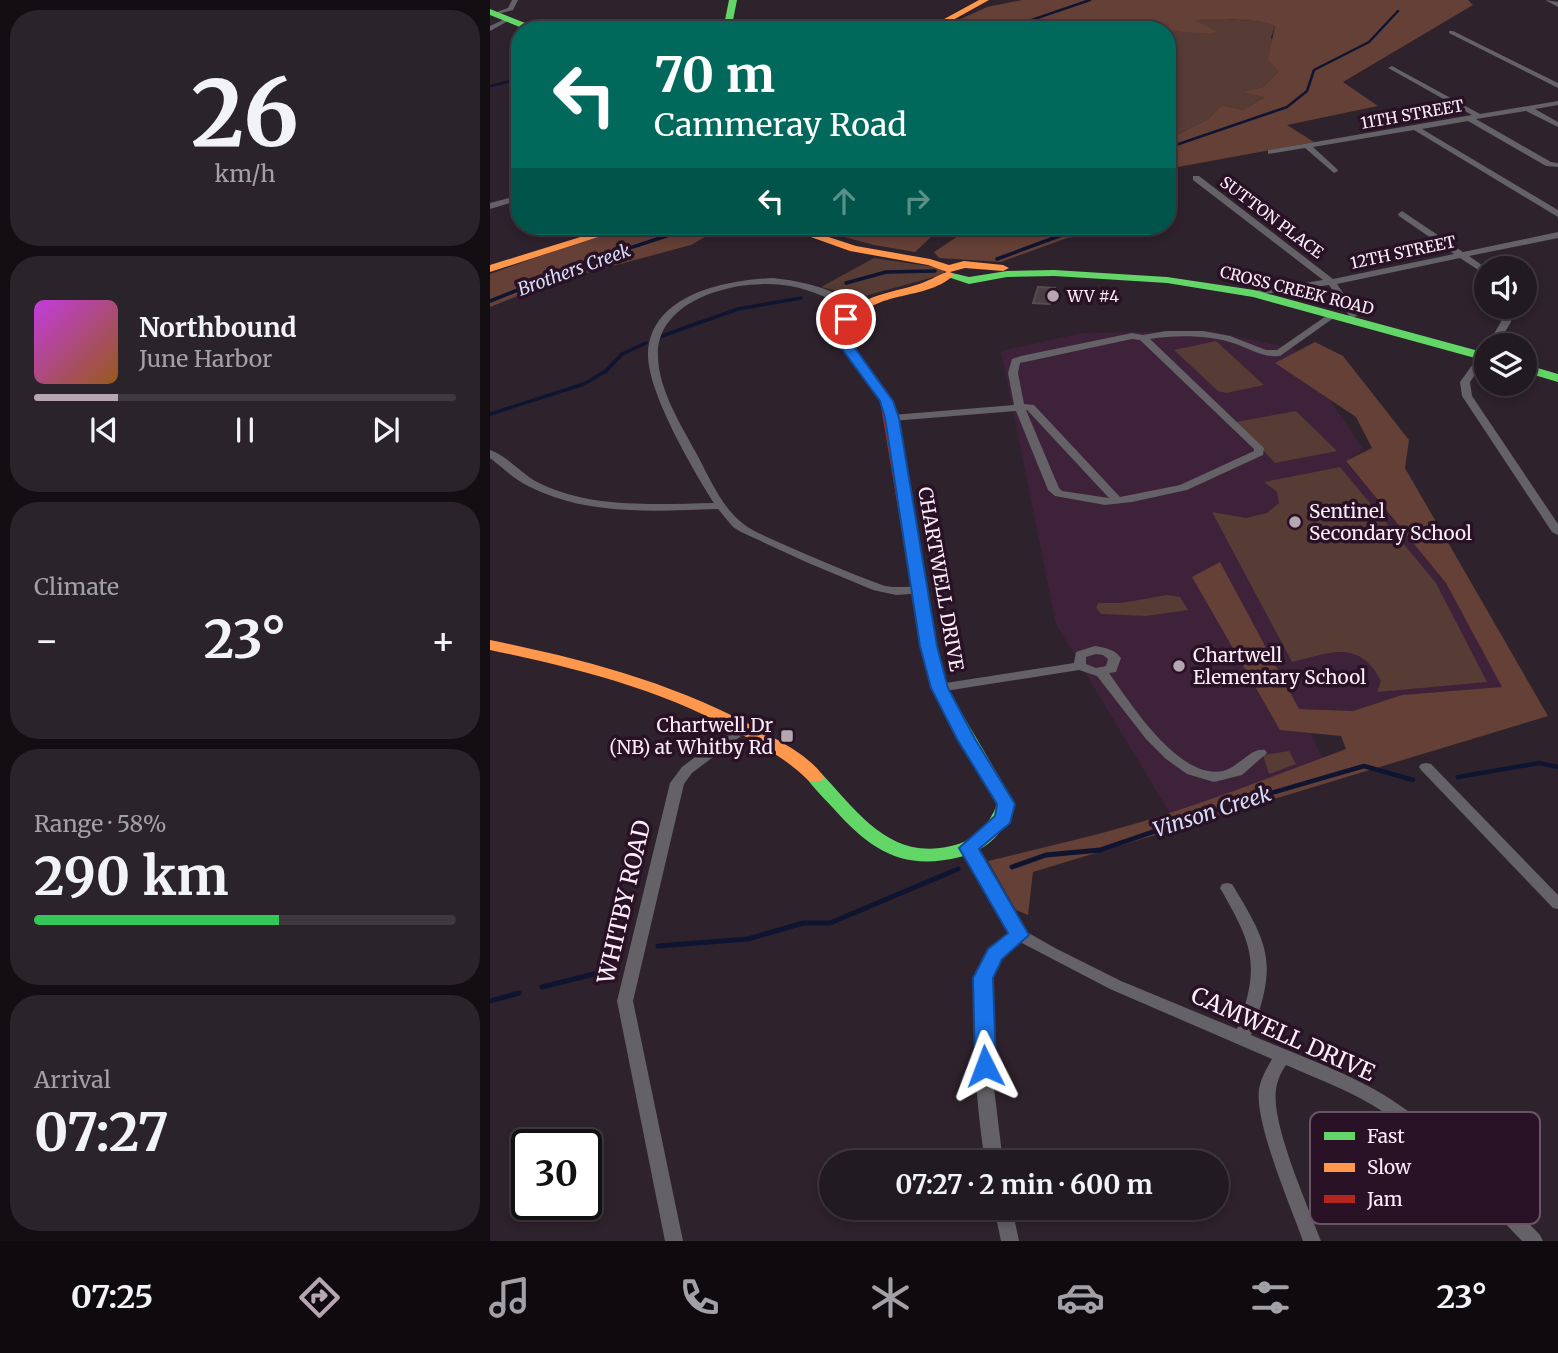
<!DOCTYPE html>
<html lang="en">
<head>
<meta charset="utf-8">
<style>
	:root { --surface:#221a21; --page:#2a232a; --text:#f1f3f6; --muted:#a2a1a5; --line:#3f383f; --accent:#b5a6b2 }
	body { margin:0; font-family:Merriweather,serif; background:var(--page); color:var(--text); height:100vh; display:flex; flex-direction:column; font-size:26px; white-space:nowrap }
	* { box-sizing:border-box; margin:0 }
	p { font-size:23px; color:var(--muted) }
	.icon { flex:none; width:38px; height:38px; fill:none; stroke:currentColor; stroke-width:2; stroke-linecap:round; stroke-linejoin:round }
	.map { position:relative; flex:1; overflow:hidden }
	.details { display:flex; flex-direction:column; gap:10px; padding:10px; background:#130e12; width:490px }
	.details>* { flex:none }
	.guide { position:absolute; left:21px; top:21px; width:665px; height:214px; border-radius:28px; box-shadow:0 4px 10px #0003,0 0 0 2px var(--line); background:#00695c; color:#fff; overflow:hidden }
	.tools { position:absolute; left:984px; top:256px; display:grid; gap:14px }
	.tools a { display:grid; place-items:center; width:63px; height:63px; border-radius:50%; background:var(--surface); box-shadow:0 4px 10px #0003,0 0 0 2px var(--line); font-size:35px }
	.speed { position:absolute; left:21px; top:1129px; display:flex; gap:14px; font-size:35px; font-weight:700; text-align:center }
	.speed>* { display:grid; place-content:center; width:91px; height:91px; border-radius:50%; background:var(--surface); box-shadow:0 4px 10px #0003,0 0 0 2px var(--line); line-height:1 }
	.speed .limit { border:4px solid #111; border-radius:10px; background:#fff; color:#111 }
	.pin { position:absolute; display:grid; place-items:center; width:60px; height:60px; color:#fff; margin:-30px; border:4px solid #fff; border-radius:50%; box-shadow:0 2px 7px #0007 }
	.me { position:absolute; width:77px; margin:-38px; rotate:357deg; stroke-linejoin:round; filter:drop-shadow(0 0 5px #0008) }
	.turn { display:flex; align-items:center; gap:24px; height:147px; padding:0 28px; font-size:32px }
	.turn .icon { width:91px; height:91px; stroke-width:2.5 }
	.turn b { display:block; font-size:49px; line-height:60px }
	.lanes { display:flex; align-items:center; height:66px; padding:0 28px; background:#0003; justify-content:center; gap:35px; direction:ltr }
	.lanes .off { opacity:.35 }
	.big { font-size:52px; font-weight:700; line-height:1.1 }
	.details .widget { flex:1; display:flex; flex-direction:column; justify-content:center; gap:10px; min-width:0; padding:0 24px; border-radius:28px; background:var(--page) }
	.details .dial { align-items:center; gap:0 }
	.dial b { font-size:91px; line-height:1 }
	.song { display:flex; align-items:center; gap:21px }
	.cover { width:84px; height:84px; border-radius:10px; background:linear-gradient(135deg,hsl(290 70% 55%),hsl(30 70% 35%)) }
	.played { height:7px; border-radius:4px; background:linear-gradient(90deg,var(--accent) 20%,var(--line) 20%) }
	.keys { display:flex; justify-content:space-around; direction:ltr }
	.heat { display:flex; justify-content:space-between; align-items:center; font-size:38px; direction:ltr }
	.charge { height:10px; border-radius:5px; background:linear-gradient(90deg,#34c759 58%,var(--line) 0) }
	.trip { position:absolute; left:329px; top:1150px; width:410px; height:70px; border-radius:35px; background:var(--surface); box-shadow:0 4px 10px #0003,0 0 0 2px var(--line); font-weight:700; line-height:70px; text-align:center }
	.menu { display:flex; height:112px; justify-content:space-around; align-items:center; background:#0e0a0d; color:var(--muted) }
	.menu .icon { width:49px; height:49px }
	.menu .active { color:var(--accent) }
	.menu b { font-size:32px; color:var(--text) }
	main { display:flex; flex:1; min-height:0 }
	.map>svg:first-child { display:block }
	.built { fill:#3e2239 }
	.green { fill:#573b35 }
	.forest { fill:#644037 }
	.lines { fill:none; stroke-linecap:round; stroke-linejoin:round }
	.stream-far3 { stroke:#0f1531; stroke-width:2.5 }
	.stream-far2 { stroke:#0f1531; stroke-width:3.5 }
	.stream-far1 { stroke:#0f1531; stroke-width:4.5 }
	.stream { stroke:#0f1531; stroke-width:5 }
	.building { fill:#4d3f46; stroke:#584b51; stroke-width:2 }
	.street { fill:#646167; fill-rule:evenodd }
	.fast { fill:#63d668; fill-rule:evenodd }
	.slow { fill:#ff974d; fill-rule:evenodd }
	.jam { fill:#b3261e; fill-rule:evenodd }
	.route { fill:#1a73e8; stroke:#114b97; stroke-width:2 }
	.poi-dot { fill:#b5a6b2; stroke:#291226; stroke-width:2.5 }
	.labels { text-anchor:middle; stroke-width:7; stroke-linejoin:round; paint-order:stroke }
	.far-street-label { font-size:16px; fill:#feedfa; stroke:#291226 }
	.far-poi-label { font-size:16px; fill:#feedfa; stroke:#291226; text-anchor:start }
	.far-water-label { font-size:18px; font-style:italic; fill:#d5def7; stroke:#291226 }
	.poi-label { font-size:19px; fill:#feedfa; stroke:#291226; text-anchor:start }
	.street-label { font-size:19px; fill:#feedfa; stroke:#291226 }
	.water-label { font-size:21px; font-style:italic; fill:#d5def7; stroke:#291226 }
	.near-street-label { font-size:23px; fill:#feedfa; stroke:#291226 }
	.key { fill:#291226; stroke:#695466; stroke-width:2 }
	.key-label { font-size:19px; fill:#feedfa }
</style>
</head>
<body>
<main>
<section class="details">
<div class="widget dial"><b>26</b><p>km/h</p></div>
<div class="widget">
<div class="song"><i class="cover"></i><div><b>Northbound</b><p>June Harbor</p></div></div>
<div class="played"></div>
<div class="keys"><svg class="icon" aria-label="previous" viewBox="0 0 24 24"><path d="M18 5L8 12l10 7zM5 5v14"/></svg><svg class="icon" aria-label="pause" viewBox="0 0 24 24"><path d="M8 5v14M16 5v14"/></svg><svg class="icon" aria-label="next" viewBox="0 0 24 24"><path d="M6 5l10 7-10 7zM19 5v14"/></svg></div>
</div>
<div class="widget"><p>Climate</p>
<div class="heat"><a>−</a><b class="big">23°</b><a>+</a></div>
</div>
<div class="widget"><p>Range · 58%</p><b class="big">290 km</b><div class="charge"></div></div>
<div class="widget"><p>Arrival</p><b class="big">07:27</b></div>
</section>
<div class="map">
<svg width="1068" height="1241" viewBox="0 0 1068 1241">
	<rect width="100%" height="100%" fill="#2e222c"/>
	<path class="built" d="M721 331 806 349 873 449 856 462 956 583 1013 687 912 695 863 711 810 709 836 767 681 815 566 624 511 351 592 333Z"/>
	<path class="green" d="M725 17C745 22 767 18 785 26L781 37 789 71 773 87 754 92 775 96 753 110 732 105 718 119 677 140V30H613C649 29 684 28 720 34L703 19Z
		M384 258 452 268 455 274 371 297 331 287Z
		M726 341 774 385 736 393 728 391 684 350Z
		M806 411 847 451 785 463 746 422Z
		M850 467 946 583 997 682 887 692 891 681C869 638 839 653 802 662L722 512 756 518 777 513 789 503 787 492 774 482Z
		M677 595 690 597 698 610 656 616 611 614 606 608 608 603H631Z
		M799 751 806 764 779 774 773 755Z"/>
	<path class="forest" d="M532 0H978L983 5 853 82 888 106 797 125 824 142 677 169V140L718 119 732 105 753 110 774 97 752 92 773 87 789 71 778 60 785 26C771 19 721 18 704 20L727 32 720 34 653 28 446 30 497 7Z
		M149 226H258L227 230 201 245 63 282 0 307V274L95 240Z
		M313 226H438L464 229 441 237 425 252 384 245Z
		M501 226H649L577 238 511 262 449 258 444 252 468 236Z
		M825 342 853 356 919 440 915 468 1058 716 543 872 538 915 526 910 498 861C546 849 596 838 644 824 716 803 786 775 856 749L851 736 790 730 702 577 730 562 809 709 863 711 912 695 1012 687 956 583 856 461 882 448 866 417 785 363Z"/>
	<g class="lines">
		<path class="stream-far3" d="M512 30 600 0
			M0 86 30 79
			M677 148 797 107 817 91 824 70 879 42 908 11"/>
		<path class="stream-far2" d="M507 259 572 235 585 226
			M356 283 396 272 445 271
			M0 301 109 258 207 226
			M166 338 248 309 311 298
			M0 414 94 384 116 371 132 354 156 343"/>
		<path class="stream-far1" d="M968 777 1049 763 1068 767
			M747 803 874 766 923 780"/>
		<path class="stream" d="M522 867 556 855 610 850 753 801
			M168 946 258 939 313 923H340L468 869
			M52 987 108 973
			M0 1001 29 993"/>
	</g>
	<path class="building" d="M548 287 565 288 560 304 543 303Z"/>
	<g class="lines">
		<path class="street" d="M22 0H28L23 10 4 15V13L18 8Z
			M1056 0 1068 2V7L1057 1Z
			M17 18 22 19 0 31V26Z
			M959 31H963L1068 83V88L959 33Z
			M902 66 990 114 1068 101V105L1045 109 1068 122V127L1036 111 986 119 1061 162 1068 163V167L1056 166 978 121 932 129 1068 210V217L924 130 823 147 847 169 848 171 844 173 815 148 778 154V150L982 115 900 69 898 68Z
			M703 176H709L843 279 964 254 909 216 908 214 912 211 973 252 1068 232V238L979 256 996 268V275L970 258 847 284 868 315 863 318 860 317 839 285 761 296 759 294 764 291 833 280 703 180Z
			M30 195V200L0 209V203Z
			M283 278C313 281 349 290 373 309L371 311H365C344 301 323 290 300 286 253 277 165 297 168 357 169 390 190 423 205 451 218 474 230 505 251 522 261 531 276 536 288 542 322 557 357 572 392 585 406 590 426 583 436 590L434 593 406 595 383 590 316 562 251 532 243 527 228 509C166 511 97 516 40 487 25 480 13 468 0 458V450C18 456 31 474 49 483 102 509 166 504 224 503 203 470 158 393 158 355 159 295 234 280 283 278Z
			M1012 306H1022L1021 322 1007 345H997L1011 322Z
			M842 312 845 313V317L790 356C772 358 759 348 743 343 716 335 687 335 660 339L774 448 773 455 697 490 642 502 615 505 565 496 558 490 526 411 402 421 397 418 402 415 524 405 518 373 522 359 531 356 642 333 653 335 676 331H713L740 336 776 350H787ZM642 339 650 340 764 449V451L690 485 630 497 544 405 534 404 528 373 530 363ZM536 410H537L619 498 572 491 569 488Z
			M996 349V359L980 382 982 396 1068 524V535L1062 532 972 396 970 382 993 350Z
			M605 646C616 648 624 649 631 658L626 672 619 673C641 704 689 780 733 771 749 767 761 747 775 750L777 753 752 775 724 782 697 774 676 759 656 739 607 676 589 670 449 692 443 688 449 684 584 663 586 652ZM606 654 613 655 618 659 616 666 606 668 596 664V657Z
			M254 723 261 727 259 730 202 773 194 784 143 1001 193 1241H175L127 1001 180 783 192 767 249 724Z
			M936 763 941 764 1068 895V909L1063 908 931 770 929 767 931 764Z
			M479 843 484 844 535 931 567 949 631 981 747 1029C771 965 763 945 730 888L732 884 737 883 742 884C781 948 787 964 761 1035 807 1055 857 1072 899 1098 956 1135 1003 1187 1050 1235L1053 1241H1032C986 1193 941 1141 884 1106 856 1089 825 1078 796 1065 791 1072 787 1081 786 1090 781 1124 818 1206 831 1241H813C801 1207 764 1122 769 1089 771 1078 777 1068 782 1059L620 989 530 942 507 962 501 983V1063L513 1162H495C488 1116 484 1069 484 1022 484 1004 483 985 489 968 494 952 507 942 521 933L472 848 474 844Z
			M504 1208H522L529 1241H511Z"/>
		<path class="fast" d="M239 0H247L241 30H233Z
			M0 9 48 28 49 30H37L0 15Z
			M564 270 677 277 764 290 996 353V361L763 297 677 283 564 276 517 277 479 284 452 275 458 272 479 277 517 271Z
			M1034 364 1068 374V382L1034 372Z
			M428 575 436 580 446 646 457 688 525 804C515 831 499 850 470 857 414 871 381 851 344 809 335 799 324 789 316 777L319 773H331C368 812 400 861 461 846 484 841 499 826 507 804L441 688 430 646 420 580Z"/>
		<path class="slow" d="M489 0H499L445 30H434Z
			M126 226H142L0 272V265Z
			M290 226H305L366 246 440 259 459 265 474 261 513 265 519 268 513 271 475 268 460 272 464 275C432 305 373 285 359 337L353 341 347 337C358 296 390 296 426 285 437 282 446 276 457 272L438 265 360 251Z
			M0 640C98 660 192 685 279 735 298 746 321 758 334 777L331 781H319C301 763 280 750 258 738 178 691 90 669 0 650Z"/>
		<path class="jam" d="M353 333 357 334 359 342 404 401 436 580 433 583H423L420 580 390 401 347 342 349 334Z"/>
	</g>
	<path class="route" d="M356 315 363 319 360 341 403 401 409 418 447 646 458 688 485 739 525 804 520 823 489 849 539 935 512 959 503 978 506 1066 503 1072 495 1075 488 1072 485 1066 483 978 498 949 518 933 469 848 505 816 507 804 467 739 441 688 430 646 395 418 390 401 347 342 350 319Z"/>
	<g class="poi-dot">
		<circle cx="563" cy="296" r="7"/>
		<circle cx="805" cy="522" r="7"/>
		<circle cx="689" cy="666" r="7"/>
		<rect x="290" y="729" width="14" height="14" rx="3.5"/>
	</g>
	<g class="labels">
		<g class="far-street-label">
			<text transform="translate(922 114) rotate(-10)" y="6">11TH STREET</text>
			<text transform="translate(782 217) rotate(37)" y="6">SUTTON PLACE</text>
			<text transform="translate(913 252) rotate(-12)" y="6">12TH STREET</text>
			<text transform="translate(807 290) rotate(14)" y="6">CROSS CREEK ROAD</text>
		</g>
		<g class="far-poi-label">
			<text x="577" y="302">WV #4</text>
		</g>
		<g class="far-water-label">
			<text transform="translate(84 270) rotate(-20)" y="6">Brothers Creek</text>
		</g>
		<g class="poi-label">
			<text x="819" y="518">Sentinel<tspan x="819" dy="22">Secondary School</tspan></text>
			<text x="703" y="662">Chartwell<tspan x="703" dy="22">Elementary School</tspan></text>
			<text x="283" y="732" text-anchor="end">Chartwell Dr<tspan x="283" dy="22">(NB) at Whitby Rd</tspan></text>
		</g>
		<g class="street-label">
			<text transform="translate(451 579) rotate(80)" y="7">CHARTWELL DRIVE</text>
		</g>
		<g class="water-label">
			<text transform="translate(722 812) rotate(-18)" y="7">Vinson Creek</text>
		</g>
		<g class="near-street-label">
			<text transform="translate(134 902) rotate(-77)" y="8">WHITBY ROAD</text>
			<text transform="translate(793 1034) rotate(24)" y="8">CAMWELL DRIVE</text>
		</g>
	</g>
	<rect x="820" y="1112" width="230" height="112" rx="10" class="key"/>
	<rect x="834" y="1132" width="31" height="8" fill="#63d668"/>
	<rect x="834" y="1163" width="31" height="9" fill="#ff974d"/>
	<rect x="834" y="1195" width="31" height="8" fill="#b3261e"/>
	<g class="key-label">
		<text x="877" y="1143">Fast</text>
		<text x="877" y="1174">Slow</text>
		<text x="877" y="1206">Jam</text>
	</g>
</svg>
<div class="tools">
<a><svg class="icon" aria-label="sound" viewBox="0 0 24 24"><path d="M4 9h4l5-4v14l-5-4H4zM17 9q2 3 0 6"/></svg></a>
<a><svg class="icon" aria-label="layers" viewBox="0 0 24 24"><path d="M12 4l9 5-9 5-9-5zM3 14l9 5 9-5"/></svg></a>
</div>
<div class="speed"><div class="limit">30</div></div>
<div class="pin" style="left:356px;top:319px;background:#d93025"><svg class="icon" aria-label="arrive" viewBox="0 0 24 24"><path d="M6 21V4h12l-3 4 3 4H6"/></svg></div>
<svg class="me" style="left:495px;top:1066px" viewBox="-20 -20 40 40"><path d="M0-17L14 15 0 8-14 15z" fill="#1a73e8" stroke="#fff" stroke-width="4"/></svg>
<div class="trip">07:27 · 2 min · 600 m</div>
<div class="guide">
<div class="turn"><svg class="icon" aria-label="left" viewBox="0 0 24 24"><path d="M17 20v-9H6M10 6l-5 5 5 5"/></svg><div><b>70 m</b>Cammeray Road</div></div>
<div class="lanes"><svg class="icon" aria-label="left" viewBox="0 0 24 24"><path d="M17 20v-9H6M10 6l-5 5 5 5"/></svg><svg class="icon off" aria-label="ahead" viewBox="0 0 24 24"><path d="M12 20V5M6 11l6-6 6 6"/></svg><svg class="icon off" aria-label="right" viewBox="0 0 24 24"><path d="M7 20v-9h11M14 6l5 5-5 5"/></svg></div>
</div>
</div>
</main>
<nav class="menu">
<b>07:25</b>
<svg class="icon active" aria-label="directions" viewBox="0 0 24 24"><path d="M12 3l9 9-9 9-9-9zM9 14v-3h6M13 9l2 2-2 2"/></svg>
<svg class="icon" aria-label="music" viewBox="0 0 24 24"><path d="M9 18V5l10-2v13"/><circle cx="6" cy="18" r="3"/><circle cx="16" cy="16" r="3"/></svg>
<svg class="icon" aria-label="phone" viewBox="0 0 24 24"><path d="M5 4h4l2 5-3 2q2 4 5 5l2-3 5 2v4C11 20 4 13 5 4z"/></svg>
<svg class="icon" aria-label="climate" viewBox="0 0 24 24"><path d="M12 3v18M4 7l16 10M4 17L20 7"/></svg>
<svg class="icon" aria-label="car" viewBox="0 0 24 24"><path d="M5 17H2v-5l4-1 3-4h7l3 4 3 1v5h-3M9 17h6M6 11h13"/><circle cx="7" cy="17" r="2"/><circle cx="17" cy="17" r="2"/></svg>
<svg class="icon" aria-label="filters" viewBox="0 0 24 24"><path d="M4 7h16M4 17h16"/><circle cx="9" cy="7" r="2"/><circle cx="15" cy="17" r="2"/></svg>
<b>23°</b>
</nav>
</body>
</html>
